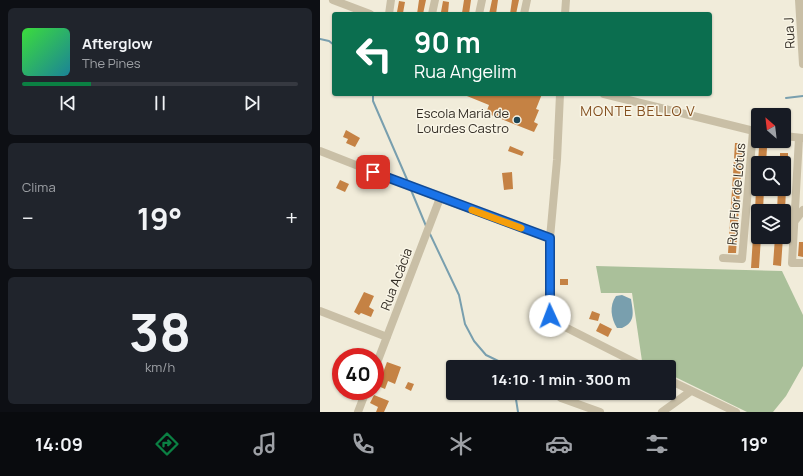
<!DOCTYPE html>
<html lang="pt">
<head>
<meta charset="utf-8">
<style>
	:root { --surface:#171b24; --page:#20242c; --text:#f1f3f6; --muted:#9ea1a6; --line:#363941; --accent:#0b8043 }
	body { margin:0; font-family:Manrope,sans-serif; background:var(--page); color:var(--text); height:100vh; display:flex; flex-direction:column; font-size:15px; white-space:nowrap }
	* { box-sizing:border-box; margin:0 }
	p { font-size:13px; color:var(--muted) }
	.icon { flex:none; width:22px; height:22px; fill:none; stroke:currentColor; stroke-width:2; stroke-linecap:round; stroke-linejoin:round }
	.map { position:relative; flex:1; overflow:hidden }
	.drawer { display:flex; flex-direction:column; gap:8px; padding:8px; background:#0d0f14; width:320px }
	.drawer>* { flex:none }
	.banner { position:absolute; left:12px; top:12px; width:380px; height:84px; border-radius:4px; box-shadow:0 1px 3px #0004; background:#0b6e4f; color:#fff; overflow:hidden }
	.needle { width:26px; rotate:332deg }
	.tools { position:absolute; left:431px; top:108px; display:grid; gap:8px }
	.tools a { display:grid; place-items:center; width:40px; height:40px; border-radius:4px; background:var(--surface); box-shadow:0 1px 3px #0004; font-size:20px }
	.speed { position:absolute; left:12px; top:348px; display:flex; gap:8px; font-size:20px; font-weight:700; text-align:center }
	.speed>* { display:grid; place-content:center; width:52px; height:52px; border-radius:50%; background:var(--surface); box-shadow:0 1px 3px #0004; line-height:1 }
	.speed .limit { border:6px solid #d22; background:#fff; color:#111 }
	.pin { position:absolute; display:grid; place-items:center; width:34px; height:34px; color:#fff; margin:-17px; border-radius:8px; box-shadow:0 2px 6px #0006 }
	.me { position:absolute; width:44px; margin:-22px; rotate:358deg; stroke-linejoin:round; filter:drop-shadow(0 0 3px #0008) }
	.turn { display:flex; align-items:center; gap:14px; height:84px; padding:0 16px; font-size:18px }
	.turn .icon { width:52px; height:52px; stroke-width:2.5 }
	.turn b { display:block; font-size:28px; line-height:34px }
	.big { font-size:30px; font-weight:700; line-height:1.1 }
	.drawer .card { flex:1; display:flex; flex-direction:column; justify-content:center; gap:6px; min-width:0; padding:0 14px; border-radius:6px; background:var(--page) }
	.drawer .dial { align-items:center; gap:0 }
	.dial b { font-size:52px; line-height:1 }
	.song { display:flex; align-items:center; gap:12px }
	.cover { width:48px; height:48px; border-radius:6px; background:linear-gradient(135deg,hsl(120 70% 55%),hsl(190 70% 35%)) }
	.played { height:4px; border-radius:2px; background:linear-gradient(90deg,var(--accent) 25%,var(--line) 25%) }
	.keys { display:flex; justify-content:space-around; direction:ltr }
	.heat { display:flex; justify-content:space-between; align-items:center; font-size:22px; direction:ltr }
	.trip { position:absolute; left:126px; top:360px; width:230px; height:40px; border-radius:4px; background:var(--surface); box-shadow:0 1px 3px #0004; font-weight:700; line-height:40px; text-align:center }
	.tabs { display:flex; height:64px; justify-content:space-around; align-items:center; background:#090b0e; color:var(--muted) }
	.tabs .icon { width:28px; height:28px }
	.tabs .current { color:var(--accent) }
	.tabs b { font-size:18px; color:var(--text) }
	main { display:flex; flex:1; min-height:0 }
	.map>svg:first-child { display:block }
	.green { fill:#aac09a }
	.water { fill:#799fae }
	.lines { fill:none; stroke-linecap:round; stroke-linejoin:round }
	.stream { stroke:#799fae; stroke-width:2 }
	.building { fill:#c58244 }
	.minor { stroke:#c9bfa6; stroke-width:8 }
	.route-casing { stroke:#114b97; stroke-width:10 }
	.route { stroke:#1a73e8; stroke-width:7 }
	.slow { stroke:#f59e0b; stroke-width:7 }
	.poi-dot { fill:#1d4556; stroke:#f9f5e6; stroke-width:1.5 }
	.labels { text-anchor:middle; stroke-width:3; stroke-linejoin:round; paint-order:stroke }
	.street-label { font-size:13px; fill:#352f27; stroke:#f9f5e6 }
	.poi-label { font-size:13px; fill:#352f27; stroke:#f9f5e6; text-anchor:end }
	.neighbourhood-label { font-size:14px; letter-spacing:1px; fill:#845020; stroke:#f9f5e6 }
</style>
</head>
<body>
<main>
<section class="drawer">
<div class="card">
<div class="song"><i class="cover"></i><div><b>Afterglow</b><p>The Pines</p></div></div>
<div class="played"></div>
<div class="keys"><svg class="icon" aria-label="previous" viewBox="0 0 24 24"><path d="M18 5L8 12l10 7zM5 5v14"/></svg><svg class="icon" aria-label="pause" viewBox="0 0 24 24"><path d="M8 5v14M16 5v14"/></svg><svg class="icon" aria-label="next" viewBox="0 0 24 24"><path d="M6 5l10 7-10 7zM19 5v14"/></svg></div>
</div>
<div class="card"><p>Clima</p>
<div class="heat"><a>−</a><b class="big">19°</b><a>+</a></div>
</div>
<div class="card dial"><b>38</b><p>km/h</p></div>
</section>
<div class="map">
<svg width="483" height="412" viewBox="0 0 483 412">
	<rect width="100%" height="100%" fill="#f1ecda"/>
	<path class="green" d="M276 266 462 271 483 315V366L466 396 453 412H427L349 374V367H335L322 361 312 293H281Z"/>
	<path class="water" d="M302 295 311 299C313 312 316 322 302 328H297C291 318 289 306 296 296Z"/>
	<g class="lines">
		<path class="stream" d="M0 39 9 41 14 45
			M53 94V101L89 184
			M466 98 483 96
			M91 190 106 226
			M110 234 139 295 145 324 154 341 166 355 191 367
			M195 393 198 412"/>
	</g>
	<path class="building" d="M99 0H106L103 14H97Z
		M144 0H151L149 14 142 13Z
		M172 0H178L176 14H169Z
		M192 0H199L196 14H190Z
		M79 1 85 2 83 13 77 12Z
		M123 1 129 2 128 13 121 12Z
		M142 94H222L216 109 219 110 214 122 218 124 214 132 166 113 169 105Z
		M26 130 40 138 35 147 26 143 28 139 23 137Z
		M415 143H423L416 253H408Z
		M190 146 204 152 202 156 188 151Z
		M439 147 447 148 446 163H438Z
		M460 153H468V163H460Z
		M192 172 193 189 184 190 182 173Z
		M20 180 29 184 25 192 16 188Z
		M436 189H444L443 211H435Z
		M458 189H466L465 211H457Z
		M434 221 438 222V237H441L439 268H431Z
		M455 237H463L461 266 453 265Z
		M479 242H483V257L478 256Z
		M240 279H248V285H240Z
		M44 292 54 296 49 307 54 310 51 317 41 313 39 315 34 312Z
		M272 311 280 314 278 321 269 319Z
		M280 323 292 329 288 337 276 331Z
		M67 362 81 367 75 384 68 381 65 389 58 386Z
		M88 382 94 384 91 391 85 388Z
		M54 395 69 401 64 412H56L58 407 50 403Z"/>
	<g class="lines">
		<path class="minor" d="M13 0 50 14
			M479 0 483 64
			M69 14 71 0
			M112 14 115 0
			M159 14 162 0
			M204 14 207 0
			M245 14 246 0
			M240 94 237 160 230 238V316L239 324 324 367
			M284 94 438 132
			M464 136 483 138
			M479 138 472 263H483
			M0 151 120 198 230 238
			M474 222 483 210
			M403 258 422 259 433 131
			M0 311 67 337
			M55 368 120 198
			M349 380 416 412
			M241 398 280 412
			M38 412 46 391
			M342 412 371 391"/>
	</g>
	<g class="lines">
		<g class="route-casing">
			<path id="route" d="M53 172 230 238V316"/>
		</g>
		<use href="#route" class="route"/>
		<path class="slow" d="M152 210 201 228"/>
	</g>
	<circle class="poi-dot" cx="197" cy="120" r="4"/>
	<g class="labels">
		<g class="street-label">
			<text transform="translate(469 33) rotate(-93)" y="5">Rua J</text>
			<text transform="translate(416 194) rotate(-85)" y="5">Rua Flor de Lótus</text>
			<text transform="translate(76 279) rotate(-69)" y="5">Rua Acácia</text>
		</g>
		<g class="poi-label">
			<text x="189" y="118">Escola Maria de<tspan x="189" dy="15">Lourdes Castro</tspan></text>
		</g>
		<g class="neighbourhood-label">
			<text x="318" y="116">MONTE BELLO V</text>
		</g>
	</g>
</svg>
<div class="tools">
<a><svg class="needle" viewBox="-14 -14 28 28"><path d="M0-13l5 13h-10z" fill="#e53935"/><path d="M0 13l5-13h-10z" fill="#9ea1a6"/></svg></a>
<a><svg class="icon" aria-label="search" viewBox="0 0 24 24"><circle cx="10" cy="10" r="6"/><path d="M15 15l6 6"/></svg></a>
<a><svg class="icon" aria-label="layers" viewBox="0 0 24 24"><path d="M12 4l9 5-9 5-9-5zM3 14l9 5 9-5"/></svg></a>
</div>
<div class="speed"><div class="limit">40</div></div>
<div class="pin" style="left:53px;top:172px;background:#d93025"><svg class="icon" aria-label="arrive" viewBox="0 0 24 24"><path d="M6 21V4h12l-3 4 3 4H6"/></svg></div>
<svg class="me" style="left:230px;top:316px" viewBox="-20 -20 40 40"><circle r="19" fill="#fff"/><path d="M0-13L10 11 0 6-10 11z" fill="#1a73e8"/></svg>
<div class="trip">14:10 · 1 min · 300 m</div>
<div class="banner">
<div class="turn"><svg class="icon" aria-label="left" viewBox="0 0 24 24"><path d="M17 20v-9H6M10 6l-5 5 5 5"/></svg><div><b>90 m</b>Rua Angelim</div></div>
</div>
</div>
</main>
<nav class="tabs">
<b>14:09</b>
<svg class="icon current" aria-label="directions" viewBox="0 0 24 24"><path d="M12 3l9 9-9 9-9-9zM9 14v-3h6M13 9l2 2-2 2"/></svg>
<svg class="icon" aria-label="music" viewBox="0 0 24 24"><path d="M9 18V5l10-2v13"/><circle cx="6" cy="18" r="3"/><circle cx="16" cy="16" r="3"/></svg>
<svg class="icon" aria-label="phone" viewBox="0 0 24 24"><path d="M5 4h4l2 5-3 2q2 4 5 5l2-3 5 2v4C11 20 4 13 5 4z"/></svg>
<svg class="icon" aria-label="climate" viewBox="0 0 24 24"><path d="M12 3v18M4 7l16 10M4 17L20 7"/></svg>
<svg class="icon" aria-label="car" viewBox="0 0 24 24"><path d="M5 17H2v-5l4-1 3-4h7l3 4 3 1v5h-3M9 17h6M6 11h13"/><circle cx="7" cy="17" r="2"/><circle cx="17" cy="17" r="2"/></svg>
<svg class="icon" aria-label="filters" viewBox="0 0 24 24"><path d="M4 7h16M4 17h16"/><circle cx="9" cy="7" r="2"/><circle cx="15" cy="17" r="2"/></svg>
<b>19°</b>
</nav>
</body>
</html>
